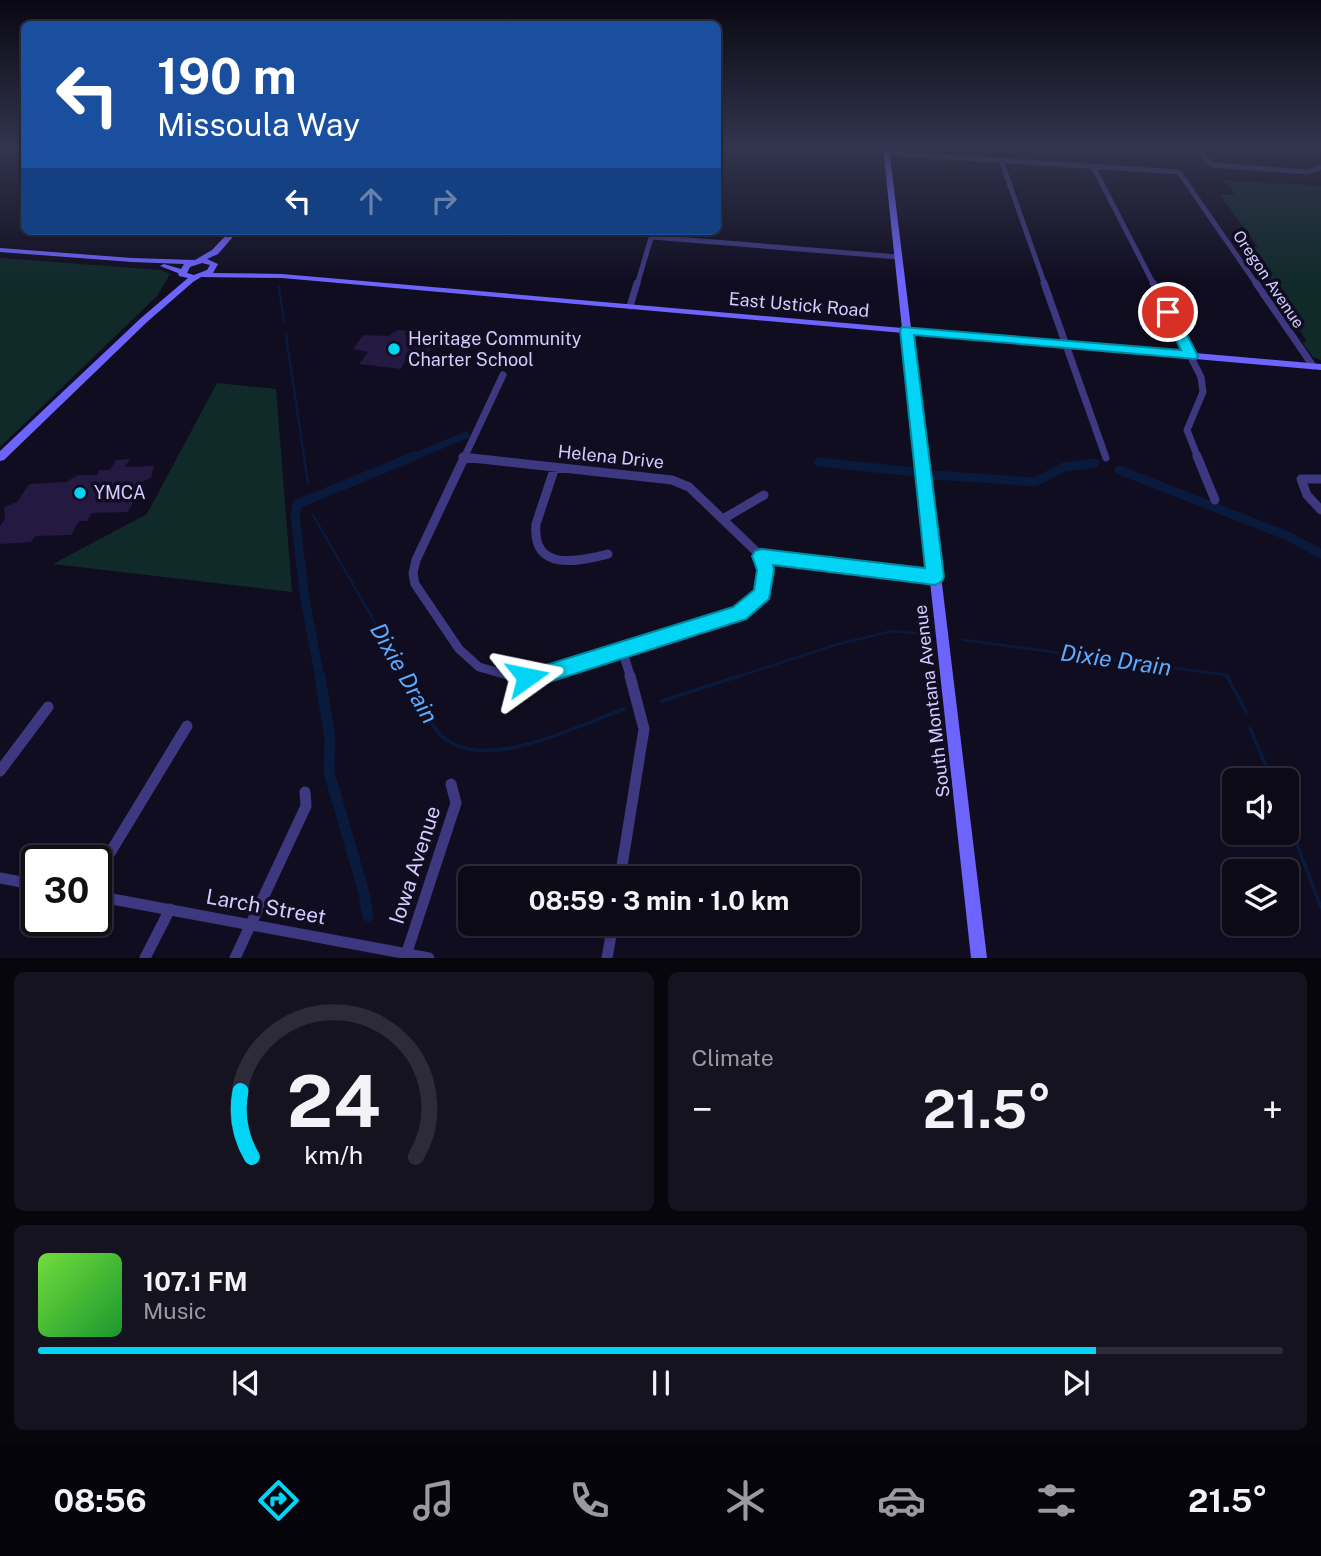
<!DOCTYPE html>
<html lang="en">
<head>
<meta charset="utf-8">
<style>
	:root { --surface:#0d0a18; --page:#161321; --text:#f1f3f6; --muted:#9a9aa2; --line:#2d2b37; --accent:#01d4f5 }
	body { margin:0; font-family:"Public Sans",sans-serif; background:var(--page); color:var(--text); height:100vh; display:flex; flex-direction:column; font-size:26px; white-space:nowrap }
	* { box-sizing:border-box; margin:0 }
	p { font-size:23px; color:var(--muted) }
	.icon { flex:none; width:38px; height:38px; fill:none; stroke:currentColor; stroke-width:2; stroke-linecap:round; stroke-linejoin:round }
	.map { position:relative; height:958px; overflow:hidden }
	.sheet { display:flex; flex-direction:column; gap:14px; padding:14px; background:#07060d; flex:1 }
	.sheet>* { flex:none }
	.hud { position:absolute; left:21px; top:21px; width:700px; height:214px; border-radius:10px; box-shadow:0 2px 5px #0004,0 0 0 2px var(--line); background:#1a4fa0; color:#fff; overflow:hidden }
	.controls { position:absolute; left:1222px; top:768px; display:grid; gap:14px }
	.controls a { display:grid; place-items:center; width:77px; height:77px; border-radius:10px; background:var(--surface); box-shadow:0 2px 5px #0004,0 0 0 2px var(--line); font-size:35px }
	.speed { position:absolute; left:21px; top:845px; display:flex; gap:14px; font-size:35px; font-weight:700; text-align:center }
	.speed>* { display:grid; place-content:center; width:91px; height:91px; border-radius:50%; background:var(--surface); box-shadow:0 2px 5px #0004,0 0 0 2px var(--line); line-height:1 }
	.speed .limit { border:4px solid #111; border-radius:10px; background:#fff; color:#111 }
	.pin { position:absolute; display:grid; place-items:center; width:60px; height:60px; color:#fff; margin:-30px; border:4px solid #fff; border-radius:50%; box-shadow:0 2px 7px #0007 }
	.me { position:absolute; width:77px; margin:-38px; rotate:78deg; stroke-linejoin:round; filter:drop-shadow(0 0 5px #0008) }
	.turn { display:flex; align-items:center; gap:24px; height:147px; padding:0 21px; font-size:32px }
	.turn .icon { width:91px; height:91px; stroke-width:2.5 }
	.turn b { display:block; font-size:49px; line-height:60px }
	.lanes { display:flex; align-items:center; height:66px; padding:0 21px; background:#0003; justify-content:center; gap:35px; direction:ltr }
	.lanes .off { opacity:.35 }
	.big { font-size:52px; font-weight:700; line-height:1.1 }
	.sheet .tile { flex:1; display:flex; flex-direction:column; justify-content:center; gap:10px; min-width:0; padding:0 24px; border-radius:10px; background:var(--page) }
	.sheet .dial { align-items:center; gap:0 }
	.dial svg { height:182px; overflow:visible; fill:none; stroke:var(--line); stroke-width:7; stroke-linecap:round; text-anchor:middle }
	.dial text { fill:var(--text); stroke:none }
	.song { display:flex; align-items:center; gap:21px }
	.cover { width:84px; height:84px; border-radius:10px; background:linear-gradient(135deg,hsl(100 70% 55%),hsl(130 70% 35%)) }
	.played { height:7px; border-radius:4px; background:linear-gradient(90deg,var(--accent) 85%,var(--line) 85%) }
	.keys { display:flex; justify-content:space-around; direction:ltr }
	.heat { display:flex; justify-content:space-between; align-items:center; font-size:38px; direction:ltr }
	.sheet .tiles { flex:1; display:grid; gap:14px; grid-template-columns:1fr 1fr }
	.tile:last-child { grid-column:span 2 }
	.trip { position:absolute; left:458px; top:866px; width:402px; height:70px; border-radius:10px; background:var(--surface); box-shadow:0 2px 5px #0004,0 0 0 2px var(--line); font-weight:700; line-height:70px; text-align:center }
	.dock { display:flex; height:112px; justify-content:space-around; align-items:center; background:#05040a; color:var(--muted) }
	.dock .icon { width:49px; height:49px }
	.dock .current { color:var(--accent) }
	.dock b { font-size:32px; color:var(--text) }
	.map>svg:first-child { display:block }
	.green { fill:#102a2a }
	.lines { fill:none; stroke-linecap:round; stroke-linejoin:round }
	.stream-far1 { stroke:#091a3d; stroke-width:2.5 }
	.stream { stroke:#091a3d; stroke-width:3.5 }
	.canal-far2 { stroke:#091a3d; stroke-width:7 }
	.canal-far1 { stroke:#091a3d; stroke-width:9 }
	.canal { stroke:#091a3d; stroke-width:11 }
	.building { fill:#231941 }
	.street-far3 { stroke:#3d387f; stroke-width:5 }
	.street-far2 { stroke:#3d387f; stroke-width:7 }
	.street-far1 { stroke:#3d387f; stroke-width:9 }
	.street { stroke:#3d387f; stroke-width:11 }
	.secondary { fill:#6d64fe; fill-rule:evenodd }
	.route { fill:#01d4f5; stroke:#018a9f; stroke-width:2 }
	.poi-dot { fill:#01d4f5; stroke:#110d20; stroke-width:2.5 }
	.labels { text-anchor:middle; stroke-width:7; stroke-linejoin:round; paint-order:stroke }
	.far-street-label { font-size:16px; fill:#d4ccff; stroke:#110d20 }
	.street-label { font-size:18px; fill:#d4ccff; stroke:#110d20 }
	.poi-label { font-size:18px; fill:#d4ccff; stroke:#110d20; text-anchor:start }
	.near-street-label { font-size:21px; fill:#d4ccff; stroke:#110d20 }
	.near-water-label { font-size:23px; font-style:italic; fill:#5bacfe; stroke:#110d20 }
</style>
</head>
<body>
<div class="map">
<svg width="1321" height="958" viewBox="0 0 1321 958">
	<rect width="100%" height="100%" fill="#110d20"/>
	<path class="green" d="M1223 180 1321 186V360L1313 357 1302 342 1307 341 1241 247H1258L1220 195H1235Z
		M0 258 161 270 170 274 157 296 0 447Z
		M217 383 276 389 292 592 53 564 147 514Z"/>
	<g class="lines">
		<path class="stream-far1" d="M279 287 284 322
			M286 335 308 484
			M313 515 407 678
			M964 640 1227 675 1228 678
			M734 678 835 645 892 631 934 635"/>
		<path class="stream" d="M406 676C417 694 427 721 442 736 484 775 578 725 624 709
			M1227 676 1246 712
			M662 701 739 676
			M1250 728 1272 780
			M1286 816 1321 907"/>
		<path class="canal-far2" d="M411 458 466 435"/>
		<path class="canal-far1" d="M819 462 914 472
			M1119 470 1288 536 1321 554
			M934 475 1035 482 1064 467 1095 463
			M320 678 305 600 295 515 297 504 415 456"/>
		<path class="canal" d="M320 676 330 738 329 772 364 893 368 916"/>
	</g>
	<path class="building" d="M398 330 407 331 404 335H411L409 338 434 342 426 356H408L401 369 359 364 368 352 353 349 363 335 388 336Z
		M130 459 125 467 154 466 151 478 144 481 128 512 92 513 87 521H79L71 535 35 536 31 542 0 544V526L5 519 4 507 17 502 29 484 66 482 78 475H97L99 470H110L116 460Z"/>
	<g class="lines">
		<path class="street-far3" d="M1196 148 1212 165 1308 172 1321 167
			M886 153 1179 172 1257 285
			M1001 160 1045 285
			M1093 166 1154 285
			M652 237 898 257
			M637 285 653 231"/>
		<path class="street-far2" d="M1044 283 1106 458
			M1153 283 1201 377 1203 392 1187 430 1198 458
			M1256 283 1313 366
			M630 306 637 283
			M463 457 468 458
			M464 458 503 375"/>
		<path class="street-far1" d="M465 456 416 560 413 573 415 584 459 649 479 667 511 676 546 674 739 613 763 594 766 570 761 556
			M1197 456 1215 500
			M463 457 672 480 689 487 761 556 935 577
			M555 467 536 524C532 573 578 561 608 554
			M1321 479H1301L1307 495 1321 510
			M723 519 764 495
			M622 650 631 678"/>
		<path class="street" d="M0 771 48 707
			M96 876 187 726
			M0 878 37 885
			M620 878 644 729 630 676
			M96 896 429 958
			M145 958 170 909
			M235 958 306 806 305 792
			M405 958 456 803 451 784
			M607 958 613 924"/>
		<path class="secondary" d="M883 148H889L911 328 1321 364V370L912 334 987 958H971L903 333 282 278 201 277 193 282 147 322 4 460 0 461V451L141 318 188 278 179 276 178 273 160 266 164 264 181 269 184 264 132 262 0 252V248L132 258 195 260 212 250 230 231H238L218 254 207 259 218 264 213 273 282 274 902 328ZM202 263 210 265 207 270 194 275 187 273 190 267Z"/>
	</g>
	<linearGradient id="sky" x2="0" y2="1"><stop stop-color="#090712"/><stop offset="0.52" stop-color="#32354e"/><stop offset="1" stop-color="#32354e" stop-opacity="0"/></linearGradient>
	<rect width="1321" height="282" fill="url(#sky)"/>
	<path class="route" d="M1168 308 1175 312 1198 356 1196 359 914 335 944 577 941 582 935 585 773 565 774 570 769 599 746 619 546 683 527 686 520 683 517 677 520 670 546 665 733 607 754 590 757 570 752 556 755 551 761 549 925 568 900 330 902 327 1181 350 1162 312Z"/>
	<g class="poi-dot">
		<circle cx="394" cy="349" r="7"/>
		<circle cx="80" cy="493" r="7"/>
	</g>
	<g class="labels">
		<g class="far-street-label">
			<text transform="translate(1269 279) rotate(56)" y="6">Oregon Avenue</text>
		</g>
		<g class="street-label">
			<text transform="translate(799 305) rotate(5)" y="6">East Ustick Road</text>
			<text transform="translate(611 457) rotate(6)" y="6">Helena Drive</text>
			<text transform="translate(932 701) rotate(-97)" y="6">South Montana Avenue</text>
		</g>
		<g class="poi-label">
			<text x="408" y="345">Heritage Community<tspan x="408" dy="21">Charter School</tspan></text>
			<text x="94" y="499">YMCA</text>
		</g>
		<g class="near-street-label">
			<text transform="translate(415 865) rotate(-72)" y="7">Iowa Avenue</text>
			<text transform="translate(266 907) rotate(10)" y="7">Larch Street</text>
		</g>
		<g class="near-water-label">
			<text transform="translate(1116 660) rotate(8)" y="8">Dixie Drain</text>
			<text transform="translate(404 673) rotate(60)" y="8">Dixie Drain</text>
		</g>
	</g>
</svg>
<div class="controls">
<a><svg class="icon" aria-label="sound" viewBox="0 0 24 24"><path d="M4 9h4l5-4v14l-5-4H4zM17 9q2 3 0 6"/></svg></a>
<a><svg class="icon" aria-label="layers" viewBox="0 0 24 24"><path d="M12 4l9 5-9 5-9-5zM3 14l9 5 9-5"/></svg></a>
</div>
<div class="speed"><div class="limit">30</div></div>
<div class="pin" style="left:1168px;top:312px;background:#d93025"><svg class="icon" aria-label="arrive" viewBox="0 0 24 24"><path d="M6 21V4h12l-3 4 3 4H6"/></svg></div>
<svg class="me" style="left:527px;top:677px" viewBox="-20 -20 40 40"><path d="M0-17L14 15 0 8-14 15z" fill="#01d4f5" stroke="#fff" stroke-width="4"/></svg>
<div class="trip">08:59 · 3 min · 1.0 km</div>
<div class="hud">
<div class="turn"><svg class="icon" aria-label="left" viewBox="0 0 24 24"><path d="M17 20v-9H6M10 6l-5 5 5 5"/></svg><div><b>190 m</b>Missoula Way</div></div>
<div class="lanes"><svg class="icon" aria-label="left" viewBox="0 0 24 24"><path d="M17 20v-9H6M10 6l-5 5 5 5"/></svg><svg class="icon off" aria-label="ahead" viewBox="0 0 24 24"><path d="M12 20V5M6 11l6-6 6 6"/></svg><svg class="icon off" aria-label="right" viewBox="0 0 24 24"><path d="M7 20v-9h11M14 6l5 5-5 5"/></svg></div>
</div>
</div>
<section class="sheet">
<div class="tiles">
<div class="tile dial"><svg viewBox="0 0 100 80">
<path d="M14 69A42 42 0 1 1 86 69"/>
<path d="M14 69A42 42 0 0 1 9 40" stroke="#01d4f5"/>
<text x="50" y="56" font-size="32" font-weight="700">24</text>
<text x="50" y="72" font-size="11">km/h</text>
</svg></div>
<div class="tile"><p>Climate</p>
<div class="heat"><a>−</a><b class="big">21.5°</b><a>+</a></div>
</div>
<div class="tile">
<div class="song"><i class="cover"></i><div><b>107.1 FM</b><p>Music</p></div></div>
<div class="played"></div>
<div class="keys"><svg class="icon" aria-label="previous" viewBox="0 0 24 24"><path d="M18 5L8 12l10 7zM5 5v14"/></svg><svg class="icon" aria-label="pause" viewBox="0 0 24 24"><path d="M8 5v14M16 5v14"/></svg><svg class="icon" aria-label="next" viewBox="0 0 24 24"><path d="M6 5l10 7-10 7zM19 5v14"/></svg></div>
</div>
</div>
</section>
<nav class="dock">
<b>08:56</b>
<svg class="icon current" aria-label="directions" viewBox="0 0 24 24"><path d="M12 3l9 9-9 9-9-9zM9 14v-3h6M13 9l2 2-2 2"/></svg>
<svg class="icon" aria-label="music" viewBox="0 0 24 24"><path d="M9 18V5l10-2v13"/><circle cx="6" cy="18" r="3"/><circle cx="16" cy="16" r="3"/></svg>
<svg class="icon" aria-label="phone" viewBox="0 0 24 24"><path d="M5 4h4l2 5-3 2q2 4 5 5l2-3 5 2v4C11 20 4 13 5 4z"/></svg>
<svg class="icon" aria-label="climate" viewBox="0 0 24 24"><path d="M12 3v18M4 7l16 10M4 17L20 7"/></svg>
<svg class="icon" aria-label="car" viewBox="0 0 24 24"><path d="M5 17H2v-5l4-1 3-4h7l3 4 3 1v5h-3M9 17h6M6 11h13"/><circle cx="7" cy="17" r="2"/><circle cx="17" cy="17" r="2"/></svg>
<svg class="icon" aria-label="filters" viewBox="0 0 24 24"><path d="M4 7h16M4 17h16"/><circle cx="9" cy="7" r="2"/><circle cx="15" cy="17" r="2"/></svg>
<b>21.5°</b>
</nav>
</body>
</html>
